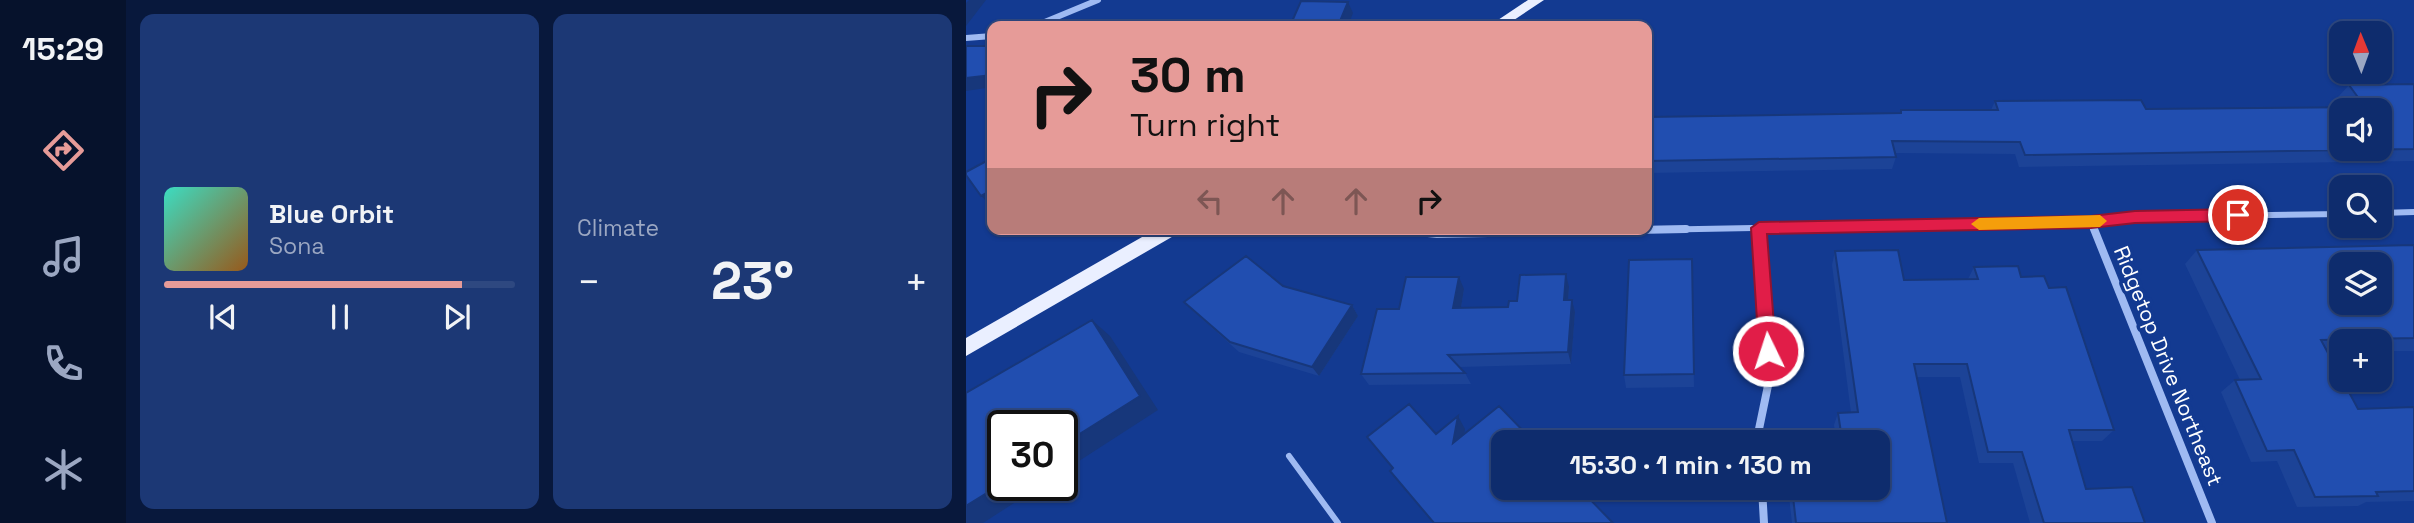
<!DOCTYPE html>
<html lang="en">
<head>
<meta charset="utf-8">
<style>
	:root { --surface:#0e2c6d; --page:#1c3875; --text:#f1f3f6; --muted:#9ba7c2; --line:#2e4880; --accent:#e69b98 }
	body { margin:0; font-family:"Space Grotesk",sans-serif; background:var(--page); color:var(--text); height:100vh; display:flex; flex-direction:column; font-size:26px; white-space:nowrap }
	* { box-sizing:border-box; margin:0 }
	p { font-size:23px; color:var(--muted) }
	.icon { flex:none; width:38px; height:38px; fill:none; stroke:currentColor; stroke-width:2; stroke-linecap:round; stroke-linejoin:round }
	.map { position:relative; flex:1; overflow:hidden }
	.details { display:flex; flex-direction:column; gap:14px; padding:14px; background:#08183c; width:840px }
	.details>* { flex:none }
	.guide { position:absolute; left:21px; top:21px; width:665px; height:214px; border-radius:14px; box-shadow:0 2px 5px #0004,0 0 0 2px var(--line); background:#e69b98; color:#111; overflow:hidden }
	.needle { width:46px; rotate:359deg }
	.controls { position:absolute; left:1363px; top:21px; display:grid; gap:14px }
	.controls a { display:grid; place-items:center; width:63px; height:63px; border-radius:14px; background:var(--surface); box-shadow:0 2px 5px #0004,0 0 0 2px var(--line); font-size:35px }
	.speed { position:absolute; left:21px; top:410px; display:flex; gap:14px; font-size:35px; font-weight:700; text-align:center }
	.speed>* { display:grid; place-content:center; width:91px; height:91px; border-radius:50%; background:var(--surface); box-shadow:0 2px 5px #0004,0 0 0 2px var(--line); line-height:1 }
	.speed .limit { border:4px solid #111; border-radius:10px; background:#fff; color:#111 }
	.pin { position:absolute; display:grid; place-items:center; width:60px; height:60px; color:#fff; margin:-30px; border:4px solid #fff; border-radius:50%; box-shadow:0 2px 7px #0007 }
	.me { position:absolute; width:77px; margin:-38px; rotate:356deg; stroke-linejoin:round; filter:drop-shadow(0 0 5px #0008) }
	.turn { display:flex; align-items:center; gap:24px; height:147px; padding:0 28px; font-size:32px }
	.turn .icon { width:91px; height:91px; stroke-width:2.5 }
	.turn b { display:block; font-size:49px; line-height:60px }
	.lanes { display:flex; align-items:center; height:66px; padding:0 28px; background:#0003; justify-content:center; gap:35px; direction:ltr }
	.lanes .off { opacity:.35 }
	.big { font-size:52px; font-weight:700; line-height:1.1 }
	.details .card { flex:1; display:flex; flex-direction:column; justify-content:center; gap:10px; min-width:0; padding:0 24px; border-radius:14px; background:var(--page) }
	.song { display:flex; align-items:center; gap:21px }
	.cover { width:84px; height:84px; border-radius:10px; background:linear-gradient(135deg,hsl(170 70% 55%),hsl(30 70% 35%)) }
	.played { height:7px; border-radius:4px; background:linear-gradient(90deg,var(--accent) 85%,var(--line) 85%) }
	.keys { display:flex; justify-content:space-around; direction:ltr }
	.heat { display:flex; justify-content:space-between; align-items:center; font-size:38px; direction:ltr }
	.details .tiles { flex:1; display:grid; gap:14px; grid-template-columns:repeat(2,1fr) }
	.trip { position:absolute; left:525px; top:430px; width:399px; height:70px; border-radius:14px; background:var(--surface); box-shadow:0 2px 5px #0004,0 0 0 2px var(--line); font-weight:700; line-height:70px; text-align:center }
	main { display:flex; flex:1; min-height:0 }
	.tabs { display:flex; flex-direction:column; width:126px; justify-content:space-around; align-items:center; background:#06122c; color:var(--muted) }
	.tabs .icon { width:49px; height:49px }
	.tabs .selected { color:var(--accent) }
	.tabs b { font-size:32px; color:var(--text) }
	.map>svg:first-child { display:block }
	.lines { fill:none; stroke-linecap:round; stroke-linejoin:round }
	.service { stroke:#9fbaf2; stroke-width:6 }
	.minor-far1 { stroke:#9fbaf2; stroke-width:6 }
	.minor { stroke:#9fbaf2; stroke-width:8 }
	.primary { fill:#eaefff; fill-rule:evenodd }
	.wall { fill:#1c4397 }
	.shaded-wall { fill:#17377b }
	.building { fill:#214eb0; stroke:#17377b; stroke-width:2; fill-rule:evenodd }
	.route { fill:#e11d48; stroke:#92132f; stroke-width:2 }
	.slow { fill:#f59e0b }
	.labels { text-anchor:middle; stroke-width:7; stroke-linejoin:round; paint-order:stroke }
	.street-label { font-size:21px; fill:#fff; stroke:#133a91 }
</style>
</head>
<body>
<main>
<nav class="tabs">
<b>15:29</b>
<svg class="icon selected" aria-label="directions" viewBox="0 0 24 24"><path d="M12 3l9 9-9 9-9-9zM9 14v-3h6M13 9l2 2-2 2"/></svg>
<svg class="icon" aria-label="music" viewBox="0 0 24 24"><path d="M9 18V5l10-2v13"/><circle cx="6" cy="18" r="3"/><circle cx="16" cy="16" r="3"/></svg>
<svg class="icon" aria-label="phone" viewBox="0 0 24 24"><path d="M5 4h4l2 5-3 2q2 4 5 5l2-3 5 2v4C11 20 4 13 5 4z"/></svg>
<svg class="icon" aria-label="climate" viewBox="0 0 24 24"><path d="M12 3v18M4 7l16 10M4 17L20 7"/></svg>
</nav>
<section class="details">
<div class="tiles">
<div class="card">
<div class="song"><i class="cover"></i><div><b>Blue Orbit</b><p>Sona</p></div></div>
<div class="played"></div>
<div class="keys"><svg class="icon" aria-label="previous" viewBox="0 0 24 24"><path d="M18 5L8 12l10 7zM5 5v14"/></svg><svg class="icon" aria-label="pause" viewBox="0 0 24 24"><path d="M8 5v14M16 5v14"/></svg><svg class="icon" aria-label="next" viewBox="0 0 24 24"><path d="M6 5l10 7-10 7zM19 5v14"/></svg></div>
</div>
<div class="card"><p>Climate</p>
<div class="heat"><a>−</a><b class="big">23°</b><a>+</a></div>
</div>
</div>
</section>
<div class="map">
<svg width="1448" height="523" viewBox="0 0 1448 523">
	<rect width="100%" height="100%" fill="#133a91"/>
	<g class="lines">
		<path class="service" d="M323 456 372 523"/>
		<path class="minor-far1" d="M69 26 132 0
			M0 38 26 36
			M1414 213 1448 212
			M1125 222 1129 231
			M793 228V231
			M421 229 443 231
			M625 231 1125 222 1169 217 1376 214"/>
		<path class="minor" d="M425 229 471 234 720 229
			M793 229 804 376 793 429 794 443
			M1128 229 1246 523
			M796 488 798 523"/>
		<path class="primary" d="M562 0H578L539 26H523Z
			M190 229H213L211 234 0 356V338Z"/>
	</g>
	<path class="wall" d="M1448 84V161L1053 167 1049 154 929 153 930 157 926 169 681 173V117L934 113 935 110H1025L1029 101 1180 109 1379 107 1372 97 1383 85Z
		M1448 245V351H1414V341H1376V352L1362 353 1392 409 1448 407V501L1400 502 1392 506 1331 507 1311 461 1285 462 1255 392 1269 380H1274L1219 264 1231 250Z
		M869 251 938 280 1002 279 1008 267 1055 277 1083 288 1148 430 1136 441H1106L1120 489 1179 523H1064L1047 463H1013L994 377H950L981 523H826L822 488H912V443H821V441L870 439 868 425 872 413H885L866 265Z
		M726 259 728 387 660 388 658 375Z
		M603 287 602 300 609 312 605 364 494 367 499 373 505 384 403 385 395 374 498 289 495 308 542 307 551 301Z
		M218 302 386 305 392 316 353 376 273 352 228 312Z"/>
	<path class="shaded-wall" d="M3 0H20L0 26V3Z
		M382 2 387 13 382 26H372Z
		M26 75V87L0 91V78Z
		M26 190V206L15 196Z
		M600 274 603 287 601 313 598 300Z
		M493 277 498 289 493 320 487 308Z
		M606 300 609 312 605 364 602 352Z
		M386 305 392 316 353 376 346 367Z
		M126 320 144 336 192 410 96 472V445Z
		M492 416 499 429 495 455 487 443Z
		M37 483V485H76L17 523H0V506Z"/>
	<path class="building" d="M335 1 382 2 372 26H324Z
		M0 46H26V75L0 78Z
		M1448 84V149L1059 155 1054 142 926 141 930 157 681 161V117L935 113V110H1032L1029 101 1175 100 1180 109 1399 107 1383 85ZM1376 110H1414V149H1376Z
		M26 158V190L15 196 0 175V172Z
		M1448 245V338L1355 340 1392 409 1448 407V491L1410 492 1412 496 1349 497 1328 450 1301 451 1269 380 1295 379 1231 250ZM1376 264H1414V303H1376Z
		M932 250 938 280 1012 279 1008 267 1052 266 1055 277 1078 276 1083 288 1100 287 1148 430H1103L1120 489 1166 487 1179 523H1078L1056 452H1022L1001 364H948L981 523H830L826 488H912V443H821V441L876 439 872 413 892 412 869 251Z
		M280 256 317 286 386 305 346 367 264 342 218 302Z
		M726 259 728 374 658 375 663 260Z
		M600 274 598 300H606L602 352 482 355 499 373 395 374 411 309H433L440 277H493L487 308 542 307 543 301H551L554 275Z
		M126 320 174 396 96 445V425H37V483L0 506V393Z
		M443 404 470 434 492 416 487 443 533 406 569 443H537V488H613L647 523H468L424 471 427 468 401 437Z"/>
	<path class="route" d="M1272 209 1280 215 1272 221 1169 223 1125 228 801 234 810 351 808 356 802 358 796 356 793 351 785 228 793 222 1125 216 1169 211Z"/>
	<path class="slow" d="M1134 215 1141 221 1134 227 1013 230 1005 224 1013 218Z"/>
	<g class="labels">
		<g class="street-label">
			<text transform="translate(1202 366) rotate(68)" y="7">Ridgetop Drive Northeast</text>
		</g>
	</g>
</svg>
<div class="controls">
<a><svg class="needle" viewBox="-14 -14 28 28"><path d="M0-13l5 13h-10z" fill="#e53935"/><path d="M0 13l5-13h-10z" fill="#9ba7c2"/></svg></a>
<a><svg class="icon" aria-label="sound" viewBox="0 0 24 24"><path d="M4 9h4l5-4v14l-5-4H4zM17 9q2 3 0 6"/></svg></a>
<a><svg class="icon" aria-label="search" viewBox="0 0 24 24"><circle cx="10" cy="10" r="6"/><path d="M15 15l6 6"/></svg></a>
<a><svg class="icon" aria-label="layers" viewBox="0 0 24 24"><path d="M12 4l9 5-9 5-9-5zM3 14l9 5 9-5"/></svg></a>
<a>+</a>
</div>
<div class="speed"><div class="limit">30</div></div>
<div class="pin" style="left:1272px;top:215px;background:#d93025"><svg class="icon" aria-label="arrive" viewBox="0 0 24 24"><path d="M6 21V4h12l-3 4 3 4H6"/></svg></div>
<svg class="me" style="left:802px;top:351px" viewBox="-20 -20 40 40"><circle r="17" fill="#e11d48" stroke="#fff" stroke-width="3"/><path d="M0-11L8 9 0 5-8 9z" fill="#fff"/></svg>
<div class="trip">15:30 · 1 min · 130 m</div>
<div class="guide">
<div class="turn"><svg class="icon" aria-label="right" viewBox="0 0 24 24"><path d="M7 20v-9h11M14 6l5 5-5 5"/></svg><div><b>30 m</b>Turn right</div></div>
<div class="lanes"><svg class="icon off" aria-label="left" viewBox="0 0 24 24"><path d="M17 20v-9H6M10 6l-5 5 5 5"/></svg><svg class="icon off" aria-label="ahead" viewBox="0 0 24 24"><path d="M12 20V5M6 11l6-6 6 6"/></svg><svg class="icon off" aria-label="ahead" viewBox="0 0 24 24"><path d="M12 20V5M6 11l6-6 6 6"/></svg><svg class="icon" aria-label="right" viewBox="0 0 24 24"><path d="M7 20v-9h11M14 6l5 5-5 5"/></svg></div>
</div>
</div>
</main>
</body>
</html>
